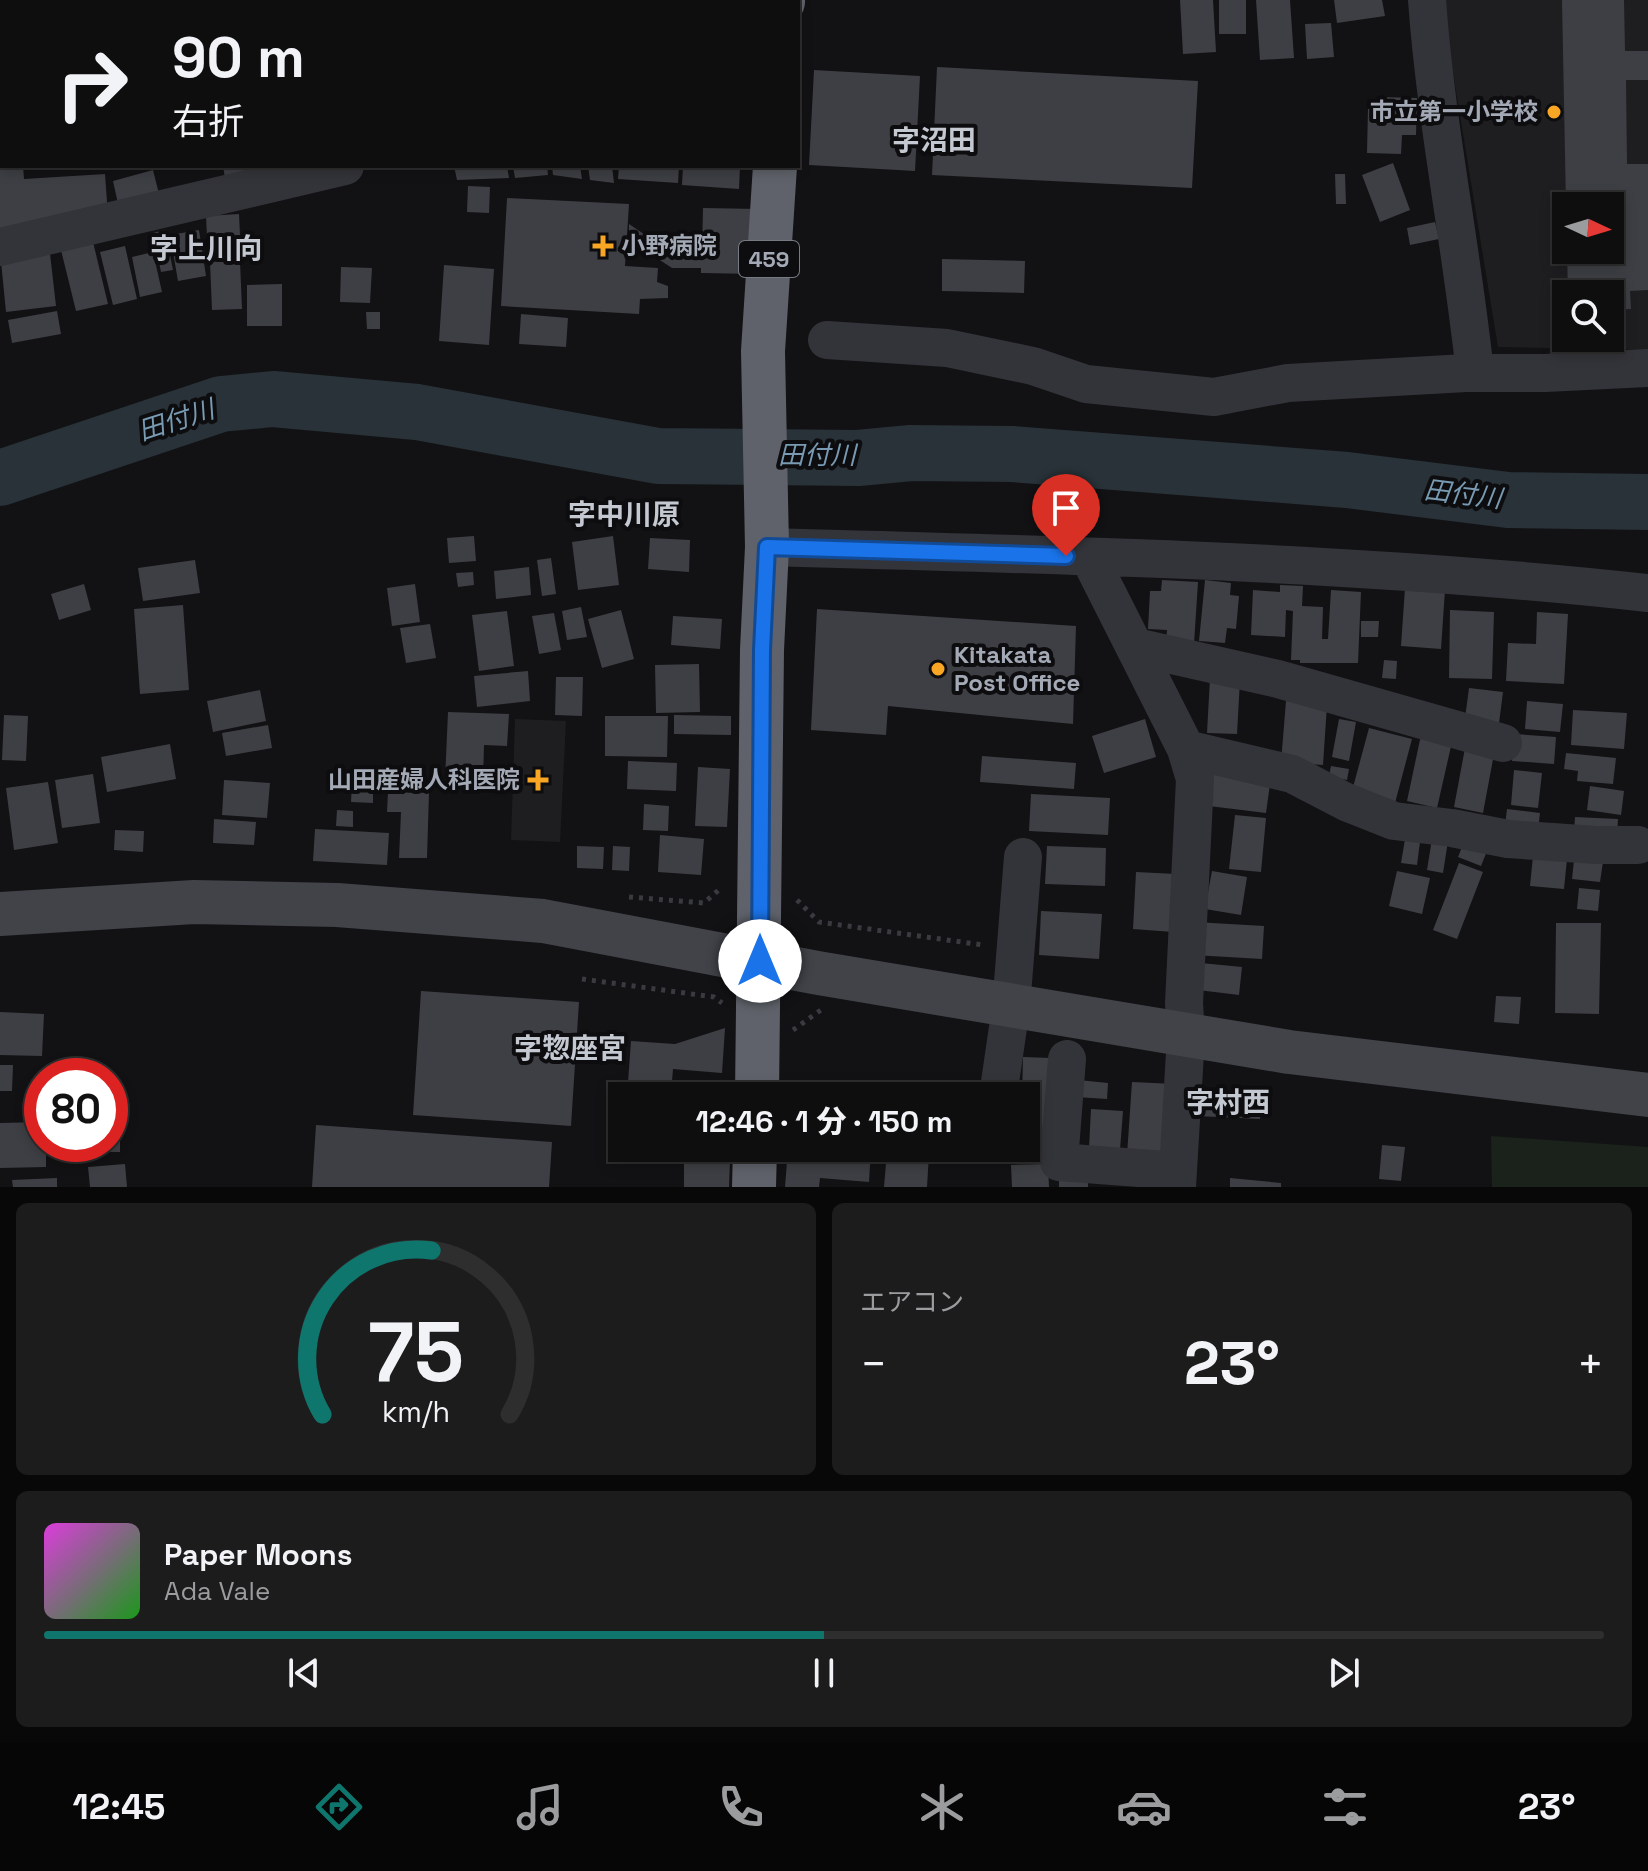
<!DOCTYPE html>
<html lang="ja">
<head>
<meta charset="utf-8">
<style>
	:root { --surface:#0e0e0f; --page:#1c1c1d; --text:#f1f3f6; --muted:#9b9c9e; --line:#2e2e2f; --accent:#0f766e }
	body { margin:0; font-family:"Space Grotesk","Noto Sans JP",sans-serif; background:var(--page); color:var(--text); height:100vh; display:flex; flex-direction:column; font-size:30px; white-space:nowrap }
	* { box-sizing:border-box; margin:0 }
	p { font-size:26px; color:var(--muted) }
	.icon { flex:none; width:44px; height:44px; fill:none; stroke:currentColor; stroke-width:2; stroke-linecap:round; stroke-linejoin:round }
	.map { position:relative; height:1187px; overflow:hidden }
	.panel { display:flex; flex-direction:column; gap:16px; padding:16px; background:#080808; flex:1 }
	.panel>* { flex:none }
	.banner { position:absolute; left:0px; top:0px; width:800px; height:168px; box-shadow:0 4px 12px #0003,0 0 0 2px var(--line); background:#0e0e0f; color:var(--text); overflow:hidden }
	.needle { width:52px; rotate:94deg }
	.tools { position:absolute; left:1552px; top:192px; display:grid; gap:16px }
	.tools a { display:grid; place-items:center; width:72px; height:72px; border-radius:0px; background:var(--surface); box-shadow:0 4px 12px #0003,0 0 0 2px var(--line); font-size:40px }
	.speed { position:absolute; left:24px; top:1058px; display:flex; gap:16px; font-size:40px; font-weight:700; text-align:center }
	.speed>* { display:grid; place-content:center; width:104px; height:104px; border-radius:50%; background:var(--surface); box-shadow:0 4px 12px #0003,0 0 0 2px var(--line); line-height:1 }
	.speed .limit { border:12px solid #d22; background:#fff; color:#111 }
	.pin { position:absolute; display:grid; place-items:center; width:68px; height:68px; color:#fff; margin:-82px -34px; border-radius:50% 50% 50% 0; rotate:-45deg; box-shadow:0 0 8px #0007 }
	.pin .icon { rotate:45deg }
	.me { position:absolute; width:88px; margin:-44px; rotate:0deg; stroke-linejoin:round; filter:drop-shadow(0 0 6px #0008) }
	.turn { display:flex; align-items:center; gap:28px; height:168px; padding:0 40px; font-size:36px }
	.turn .icon { width:104px; height:104px; stroke-width:2.5 }
	.turn b { display:block; font-size:56px; line-height:68px }
	.big { font-size:60px; font-weight:800; line-height:1.1 }
	.panel .card { flex:1; display:flex; flex-direction:column; justify-content:center; gap:12px; min-width:0; padding:0 28px; border-radius:12px; background:var(--page) }
	.panel .dial { align-items:center; gap:0 }
	.dial svg { height:208px; overflow:visible; fill:none; stroke:var(--line); stroke-width:7; stroke-linecap:round; text-anchor:middle }
	.dial text { fill:var(--text); stroke:none }
	.song { display:flex; align-items:center; gap:24px }
	.cover { width:96px; height:96px; border-radius:12px; background:linear-gradient(135deg,hsl(300 70% 55%),hsl(120 70% 35%)) }
	.played { height:8px; border-radius:4px; background:linear-gradient(90deg,var(--accent) 50%,var(--line) 50%) }
	.keys { display:flex; justify-content:space-around; direction:ltr }
	.heat { display:flex; justify-content:space-between; align-items:center; font-size:44px; direction:ltr }
	.panel .tiles { flex:1; display:grid; gap:16px; grid-template-columns:1fr 1fr }
	.card:last-child { grid-column:span 2 }
	.trip { position:absolute; left:608px; top:1082px; width:432px; height:80px; border-radius:0px; background:var(--surface); box-shadow:0 4px 12px #0003,0 0 0 2px var(--line); font-weight:800; line-height:80px; text-align:center }
	.menu { display:flex; height:128px; justify-content:space-around; align-items:center; background:#060606; color:var(--muted) }
	.menu .icon { width:56px; height:56px }
	.menu .on { color:var(--accent) }
	.menu b { font-size:36px; color:var(--text) }
	.map>svg:first-child { display:block }
	.built { fill:#1e1e21; fill-rule:evenodd }
	.green { fill:#1a221b }
	.lines { fill:none; stroke-linecap:round; stroke-linejoin:round }
	.river { stroke:#283238; stroke-width:56 }
	.building { fill:#3e3f44 }
	.path { stroke:#393b40; stroke-width:5; stroke-dasharray:4 6; stroke-linecap:butt }
	.street { stroke:#333439; stroke-width:38 }
	.secondary { stroke:#414349; stroke-width:44 }
	.highway { stroke:#5f626a; stroke-width:44 }
	.route-casing { stroke:#114b97; stroke-width:20 }
	.route { stroke:#1a73e8; stroke-width:14 }
	.poi-dot { fill:#f9a625; stroke:#0d0d0f; stroke-width:3 }
	.labels { text-anchor:middle; stroke-width:8; stroke-linejoin:round; paint-order:stroke }
	.shield { fill:#0d0d0f; stroke:#767a83; stroke-width:2 }
	.shield-label { font-size:22px; font-weight:bold; fill:#a3a9b5 }
	.poi-label { font-size:24px; font-weight:bold; fill:#a3a9b5; stroke:#0d0d0f; text-anchor:end }
	.water-label { font-size:26px; font-style:italic; fill:#789ab2; stroke:#0d0d0f }
	.quarter-label { font-size:28px; font-weight:bold; fill:#c4c8d1; stroke:#0d0d0f }
</style>
</head>
<body>
<div class="map">
<svg width="1648" height="1187" viewBox="0 0 1648 1187">
	<rect width="100%" height="100%" fill="#121214"/>
	<path class="built" d="M1444 0H1648V350L1498 347 1444 18ZM1566 206H1610V250H1566ZM1566 294H1610V338H1566Z
		M515 719 566 721 560 842 511 840Z"/>
	<path class="green" d="M1491 1136 1648 1147V1187H1492Z"/>
	<g class="lines">
		<path class="river" d="M0 478 221 404 273 399 417 412 658 456 858 458 911 453 1012 454 1347 480 1508 500 1648 502"/>
	</g>
	<path class="building" d="M1180 0H1213L1216 52 1183 54Z
		M1219 0H1246V34H1219Z
		M1256 0H1290L1294 58 1260 60Z
		M1334 0H1382L1385 16 1337 23Z
		M1562 0H1624L1625 51H1648V80H1626L1627 164H1648V290L1630 291 1631 309 1610 310V294H1568L1567 250H1610V206H1566Z
		M1331 23 1334 57 1307 59 1305 24Z
		M937 67 1198 81 1192 188 932 175Z
		M814 70 920 76 915 171 809 165Z
		M1380 97 1417 98 1416 135H1402L1401 154 1367 153 1368 108H1380Z
		M1393 163 1410 210 1380 222 1362 175Z
		M0 166H23L24 179 105 174 108 216 0 230Z
		M223 166H295L226 184Z
		M454 166H507L509 178 457 180Z
		M513 166H547L548 175 515 178Z
		M552 166H580L582 179 553 175Z
		M588 166H612L614 183 590 180Z
		M619 166H679L678 183 618 179Z
		M683 166H740L739 189 682 185Z
		M153 170 160 198 119 208 113 181Z
		M1335 174H1345L1346 204H1336Z
		M468 186 490 187 489 213 467 212Z
		M507 198 629 204 625 266 658 268 657 282 668 286V298L640 299 639 314 501 306Z
		M703 208 759 209 757 274 701 273V268H672L629 240V224L672 253H702Z
		M239 214 241 256 208 258 206 216Z
		M1435 222 1439 239 1410 245 1407 228Z
		M165 230 173 270 161 272 153 233Z
		M199 230 206 276 178 281 170 235Z
		M93 242 108 304 76 311 61 250Z
		M49 245 56 306 6 312 0 251Z
		M125 246 137 299 113 305 100 252Z
		M153 252 162 292 140 297 132 257Z
		M942 259 1025 261 1024 293 942 291Z
		M240 261 242 309 212 310 210 262Z
		M444 265 494 269 489 345 439 341Z
		M341 267 372 268 370 303 340 302Z
		M282 284V326H247V285Z
		M57 311 61 334 12 343 8 320Z
		M366 312H380V329H367Z
		M521 314 568 318 566 347 519 344Z
		M474 536 476 561 449 563 447 538Z
		M613 536 619 585 578 590 572 542Z
		M650 538 690 540 689 572 648 569Z
		M551 558 556 594 542 596 537 560Z
		M195 560 200 593 143 601 138 568Z
		M529 567 531 595 496 599 494 571Z
		M473 572 474 585 458 587 456 573Z
		M1162 580 1198 582 1194 644 1166 642 1167 630 1148 629 1150 591H1161Z
		M1205 580 1231 583 1230 595 1239 596 1236 629 1227 628 1225 643 1199 641Z
		M84 584 91 610 59 620 51 594Z
		M415 584 420 622 392 626 387 588Z
		M1280 585 1303 586 1302 606 1323 607 1322 639H1328L1331 590 1361 592 1358 663H1300V660H1291L1293 611 1286 610 1285 637 1251 635 1253 590 1280 592Z
		M1405 588 1445 590 1441 649 1401 646Z
		M183 605 189 690 140 694 134 609Z
		M581 607 587 637 567 640 562 611Z
		M817 609 1076 626 1073 724 888 706 886 735 811 730Z
		M621 610 634 659 602 668 588 619Z
		M1450 610 1494 612 1492 679 1449 678Z
		M507 611 514 666 479 671 472 615Z
		M1537 612 1568 614 1564 684 1506 681 1508 643 1536 644Z
		M554 613 561 650 539 654 532 616Z
		M673 616 722 619 720 649 671 645Z
		M1361 621H1379L1378 637H1361Z
		M430 624 436 658 406 663 400 628Z
		M1384 660 1397 661 1396 679 1382 678Z
		M699 664 700 712 656 713 655 665Z
		M528 671 530 701 477 707 474 676Z
		M556 677H583L582 716 555 715Z
		M1210 678 1240 680 1237 734 1207 733Z
		M1469 688 1503 692 1498 731 1464 726Z
		M260 690 266 721 213 732 207 701Z
		M1286 701 1327 705 1323 765 1281 762Z
		M1527 701 1563 704 1560 732 1525 729Z
		M1573 710 1627 713 1624 749 1571 745Z
		M448 712 509 714 507 746 484 745 483 782 445 780Z
		M4 715 28 716 26 761 2 760Z
		M674 715 731 716V735L674 734Z
		M605 716H668L667 757 605 756Z
		M1145 719 1156 757 1104 773 1092 736Z
		M1339 719 1356 722 1349 761 1332 757Z
		M268 725 272 748 226 756 222 733Z
		M1369 728 1412 739 1395 803 1352 791Z
		M1514 734 1556 737 1554 764 1512 761Z
		M1421 735 1452 742 1437 808 1407 801Z
		M170 744 176 779 107 792 101 757Z
		M1465 748 1494 754 1483 813 1454 807Z
		M1566 753 1616 758 1613 784 1577 781 1578 771 1564 769Z
		M982 756 1076 763 1074 789 980 782Z
		M628 761 677 763 676 791 627 789Z
		M1331 766 1349 769 1347 780 1329 776Z
		M698 767 730 769 727 827 695 826Z
		M1213 770 1271 777 1266 813 1209 806Z
		M1514 770 1542 773 1538 808 1511 805Z
		M93 774 100 823 62 828 55 780Z
		M224 780 270 783 267 818 222 815Z
		M48 782 58 843 14 850 6 788Z
		M352 783H373V803L351 802Z
		M1590 786 1624 791 1621 815 1587 810Z
		M388 792 429 793 427 858H399L401 812H387Z
		M1031 794 1110 798 1108 835 1029 831Z
		M644 804 669 806 668 831 643 830Z
		M1507 809 1540 813 1538 830 1505 826Z
		M337 810 353 811V827L336 826Z
		M1235 815 1266 818 1261 872 1229 869Z
		M1575 817 1618 819 1617 835 1574 833Z
		M214 819 256 822 254 845 213 843Z
		M315 829 389 833 387 865 313 861Z
		M115 830 144 831 143 852 114 850Z
		M660 835 704 839 701 875 658 872Z
		M1466 837 1489 846 1481 866 1458 857Z
		M1405 839 1420 842 1417 865 1401 863Z
		M1432 839 1448 841 1443 873 1427 870Z
		M577 846 604 847 603 869 577 868Z
		M613 846 630 847 629 871 612 870Z
		M1047 846 1106 848 1105 886 1045 884Z
		M1534 846 1568 849 1564 889 1530 886Z
		M1575 851 1604 855 1600 882 1572 879Z
		M1459 863 1483 872 1457 939 1433 930Z
		M1212 871 1247 877 1241 915 1205 909Z
		M1397 871 1430 878 1422 914 1389 906Z
		M1136 872 1176 874 1173 932 1133 929Z
		M1579 888 1600 890 1598 911 1577 909Z
		M1041 911 1102 914 1099 959 1039 955Z
		M1195 922 1264 926 1262 959 1193 955Z
		M1556 923H1601L1599 1014 1555 1013Z
		M1201 963 1242 967 1239 995 1198 990Z
		M421 991 579 1002 571 1126 413 1115Z
		M1496 996 1521 997 1519 1024 1494 1022Z
		M0 1012 44 1014 42 1056 0 1055Z
		M725 1028 722 1073 673 1069 671 1093 687 1094V1096H627L631 1041 675 1044Z
		M1023 1057 1051 1058 1049 1133H1026V1096H1022Z
		M0 1065H13L12 1091H0Z
		M1078 1080 1108 1083 1107 1099 1076 1097Z
		M1132 1082 1175 1084 1170 1158 1127 1155Z
		M1197 1090 1261 1092 1260 1119 1196 1116Z
		M1091 1109 1123 1111 1120 1150 1089 1148Z
		M42 1122V1144H46V1167L0 1168V1123Z
		M110 1123H120V1152H92V1144H110Z
		M316 1125 552 1142 549 1187H312Z
		M1382 1145 1405 1147 1401 1181 1379 1179Z
		M788 1148H871L869 1182 820 1178 819 1187H785Z
		M887 1151 929 1154 927 1187H884Z
		M684 1161H730L729 1187H684Z
		M125 1164 127 1187H90L88 1167Z
		M1048 1164 1049 1187H1012L1011 1165Z
		M57 1178V1187H13L12 1180Z
		M1059 1178 1088 1179V1187H1059Z
		M1230 1178 1281 1183V1187H1230Z"/>
	<g class="lines">
		<path class="path" d="M629 897 704 903 721 888
			M797 900 819 922 983 945
			M582 979 714 997 722 1003
			M793 1030 821 1010"/>
		<path class="street" d="M1427 0C1436 125 1462 248 1475 373
			M0 247 345 166
			M827 340 947 348 1033 366 1086 384 1214 397 1288 383 1466 373H1545L1648 368
			M767 547C1061 555 1356 561 1648 593
			M1089 557 1186 749 1195 779 1184 1003 1186 1036 1177 1187
			M1136 647 1278 679 1503 743
			M1186 749 1292 774 1346 802 1394 821 1452 828 1508 839 1596 845H1638
			M1067 1059 1059 1162 1178 1171
			M998 1096 1011 1007 1023 857
			M1026 1144 1060 1147"/>
		<path class="secondary" d="M0 914 194 902 337 905 543 921 818 973 1289 1052 1648 1095"/>
		<path class="highway" d="M783 2V0
			M757 1096 762 650 767 547 763 351 775 166
			M754 1187 755 1148"/>
	</g>
	<g class="lines">
		<g class="route-casing">
			<path id="route" d="M760 961 762 650 767 547 1066 556"/>
		</g>
		<use href="#route" class="route"/>
	</g>
	<g class="poi-dot">
		<circle cx="1554" cy="112" r="8"/>
		<path d="M599 234h8v8h8v8h-8v8h-8v-8h-8v-8h8z"/>
		<circle cx="938" cy="669" r="8"/>
		<path d="M534 768h8v8h8v8h-8v8h-8v-8h-8v-8h8z"/>
	</g>
	<g class="labels">
		<rect class="shield" x="739" y="241" width="60" height="36" rx="6"/>
		<g class="shield-label">
			<text x="769" y="267">459</text>
		</g>
		<g class="poi-label">
			<text x="1538" y="120">市立第一小学校</text>
			<text x="621" y="254" text-anchor="start">小野病院</text>
			<text x="954" y="663" text-anchor="start">Kitakata<tspan x="954" dy="28">Post Office</tspan></text>
			<text x="520" y="788">山田産婦人科医院</text>
		</g>
		<g class="water-label">
			<text transform="translate(176 420) rotate(-18)" y="9">田付川</text>
			<text x="817" y="464">田付川</text>
			<text transform="translate(1463 494) rotate(7)" y="9">田付川</text>
		</g>
		<g class="quarter-label">
			<text x="934" y="150">字沼田</text>
			<text x="206" y="258">字上川向</text>
			<text x="624" y="524">字中川原</text>
			<text x="570" y="1058">字惣座宮</text>
			<text x="1228" y="1112">字村西</text>
		</g>
	</g>
</svg>
<div class="tools">
<a><svg class="needle" viewBox="-14 -14 28 28"><path d="M0-13l5 13h-10z" fill="#e53935"/><path d="M0 13l5-13h-10z" fill="#9b9c9e"/></svg></a>
<a><svg class="icon" aria-label="search" viewBox="0 0 24 24"><circle cx="10" cy="10" r="6"/><path d="M15 15l6 6"/></svg></a>
</div>
<div class="speed"><div class="limit">80</div></div>
<div class="pin" style="left:1066px;top:556px;background:#d93025"><svg class="icon" aria-label="arrive" viewBox="0 0 24 24"><path d="M6 21V4h12l-3 4 3 4H6"/></svg></div>
<svg class="me" style="left:760px;top:961px" viewBox="-20 -20 40 40"><circle r="19" fill="#fff"/><path d="M0-13L10 11 0 6-10 11z" fill="#1a73e8"/></svg>
<div class="trip">12:46 · 1 分 · 150 m</div>
<div class="banner">
<div class="turn"><svg class="icon" aria-label="right" viewBox="0 0 24 24"><path d="M7 20v-9h11M14 6l5 5-5 5"/></svg><div><b>90 m</b>右折</div></div>
</div>
</div>
<section class="panel">
<div class="tiles">
<div class="card dial"><svg viewBox="0 0 100 80">
<path d="M14 69A42 42 0 1 1 86 69"/>
<path d="M14 69A42 42 0 0 1 56 6" stroke="#0f766e"/>
<text x="50" y="56" font-size="32" font-weight="700">75</text>
<text x="50" y="72" font-size="11">km/h</text>
</svg></div>
<div class="card"><p>エアコン</p>
<div class="heat"><a>−</a><b class="big">23°</b><a>+</a></div>
</div>
<div class="card">
<div class="song"><i class="cover"></i><div><b>Paper Moons</b><p>Ada Vale</p></div></div>
<div class="played"></div>
<div class="keys"><svg class="icon" aria-label="previous" viewBox="0 0 24 24"><path d="M18 5L8 12l10 7zM5 5v14"/></svg><svg class="icon" aria-label="pause" viewBox="0 0 24 24"><path d="M8 5v14M16 5v14"/></svg><svg class="icon" aria-label="next" viewBox="0 0 24 24"><path d="M6 5l10 7-10 7zM19 5v14"/></svg></div>
</div>
</div>
</section>
<nav class="menu">
<b>12:45</b>
<svg class="icon on" aria-label="directions" viewBox="0 0 24 24"><path d="M12 3l9 9-9 9-9-9zM9 14v-3h6M13 9l2 2-2 2"/></svg>
<svg class="icon" aria-label="music" viewBox="0 0 24 24"><path d="M9 18V5l10-2v13"/><circle cx="6" cy="18" r="3"/><circle cx="16" cy="16" r="3"/></svg>
<svg class="icon" aria-label="phone" viewBox="0 0 24 24"><path d="M5 4h4l2 5-3 2q2 4 5 5l2-3 5 2v4C11 20 4 13 5 4z"/></svg>
<svg class="icon" aria-label="climate" viewBox="0 0 24 24"><path d="M12 3v18M4 7l16 10M4 17L20 7"/></svg>
<svg class="icon" aria-label="car" viewBox="0 0 24 24"><path d="M5 17H2v-5l4-1 3-4h7l3 4 3 1v5h-3M9 17h6M6 11h13"/><circle cx="7" cy="17" r="2"/><circle cx="17" cy="17" r="2"/></svg>
<svg class="icon" aria-label="filters" viewBox="0 0 24 24"><path d="M4 7h16M4 17h16"/><circle cx="9" cy="7" r="2"/><circle cx="15" cy="17" r="2"/></svg>
<b>23°</b>
</nav>
</body>
</html>
